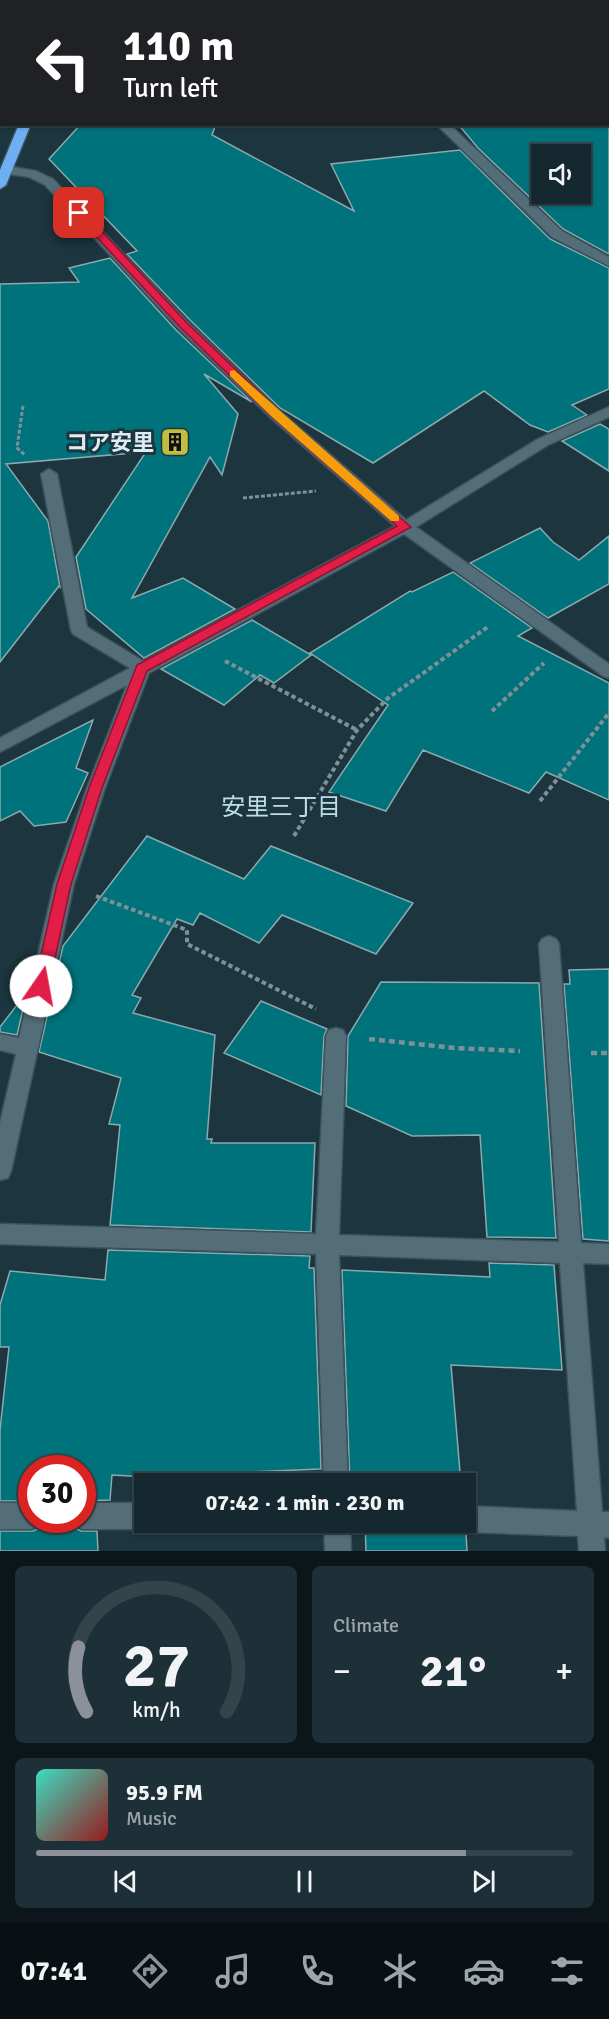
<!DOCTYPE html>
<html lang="en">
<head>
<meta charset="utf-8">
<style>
	:root { --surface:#15282f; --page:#1e3037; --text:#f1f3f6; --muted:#9da6aa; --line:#34444b; --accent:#8c9099 }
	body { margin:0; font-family:Signika,"Noto Sans JP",sans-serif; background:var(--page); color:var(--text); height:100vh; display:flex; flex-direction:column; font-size:22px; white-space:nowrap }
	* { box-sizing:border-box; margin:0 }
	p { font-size:20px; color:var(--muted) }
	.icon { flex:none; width:33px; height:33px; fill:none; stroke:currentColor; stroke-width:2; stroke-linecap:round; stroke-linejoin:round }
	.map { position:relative; height:1551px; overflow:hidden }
	.side { display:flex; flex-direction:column; gap:15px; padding:15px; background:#0c161a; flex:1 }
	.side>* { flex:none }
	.top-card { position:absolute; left:0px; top:0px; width:609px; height:126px; box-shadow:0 2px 4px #0004,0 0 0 2px var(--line); background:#202124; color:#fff; overflow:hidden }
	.controls { position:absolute; left:531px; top:144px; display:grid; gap:12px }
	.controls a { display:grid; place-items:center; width:60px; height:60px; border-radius:0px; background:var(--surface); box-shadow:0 2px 4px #0004,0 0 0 2px var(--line); font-size:30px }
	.speed { position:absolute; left:18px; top:1455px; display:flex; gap:12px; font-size:30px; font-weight:700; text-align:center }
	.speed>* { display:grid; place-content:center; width:78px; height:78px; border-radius:50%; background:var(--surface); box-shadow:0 2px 4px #0004,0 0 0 2px var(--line); line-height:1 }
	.speed .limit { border:9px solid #d22; background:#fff; color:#111 }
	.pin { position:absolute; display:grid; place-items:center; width:51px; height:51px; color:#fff; margin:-26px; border-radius:12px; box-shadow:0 3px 9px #0006 }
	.me { position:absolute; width:66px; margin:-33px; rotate:12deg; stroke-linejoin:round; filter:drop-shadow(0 0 4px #0008) }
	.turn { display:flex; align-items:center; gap:21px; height:126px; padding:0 24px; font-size:27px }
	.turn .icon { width:78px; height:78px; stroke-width:2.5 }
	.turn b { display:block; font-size:42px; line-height:51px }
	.big { font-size:45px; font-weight:700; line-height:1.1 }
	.side .tile { flex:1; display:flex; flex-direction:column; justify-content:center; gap:9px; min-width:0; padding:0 21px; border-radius:9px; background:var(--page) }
	.side .dial { align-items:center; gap:0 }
	.dial svg { height:156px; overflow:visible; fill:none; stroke:var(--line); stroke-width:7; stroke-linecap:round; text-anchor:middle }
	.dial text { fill:var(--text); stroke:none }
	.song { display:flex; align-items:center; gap:18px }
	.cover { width:72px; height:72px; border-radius:9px; background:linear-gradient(135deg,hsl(170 70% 55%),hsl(0 70% 35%)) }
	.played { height:6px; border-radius:3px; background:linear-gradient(90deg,var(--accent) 80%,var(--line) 80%) }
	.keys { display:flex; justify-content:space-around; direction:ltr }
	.heat { display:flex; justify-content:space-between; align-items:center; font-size:33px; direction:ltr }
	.side .tiles { flex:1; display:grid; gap:15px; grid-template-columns:1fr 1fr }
	.tile:last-child { grid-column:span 2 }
	.trip { position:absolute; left:134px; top:1473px; width:342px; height:60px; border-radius:0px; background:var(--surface); box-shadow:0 2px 4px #0004,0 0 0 2px var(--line); font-weight:700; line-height:60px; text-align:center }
	.dock { display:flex; height:96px; justify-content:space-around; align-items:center; background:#081013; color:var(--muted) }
	.dock .icon { width:42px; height:42px }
	.dock .on { color:var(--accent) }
	.dock b { font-size:27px; color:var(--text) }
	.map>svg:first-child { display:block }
	.building { fill:#00727b; stroke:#8aaaad; stroke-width:1.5; fill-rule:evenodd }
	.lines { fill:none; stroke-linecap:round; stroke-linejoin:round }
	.minor-casing { stroke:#3c525b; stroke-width:3 }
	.major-casing { stroke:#3c525b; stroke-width:3 }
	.highway-casing { stroke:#3c525b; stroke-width:3 }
	.path-far2 { stroke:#7e919a; stroke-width:3; stroke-dasharray:4 2; stroke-linecap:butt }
	.path-far1 { stroke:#7e919a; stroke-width:4; stroke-dasharray:4.5 3; stroke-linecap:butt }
	.path { stroke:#7e919a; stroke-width:4.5; stroke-dasharray:6 4; stroke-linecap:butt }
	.minor { fill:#536d79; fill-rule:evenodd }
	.major { fill:#6395c3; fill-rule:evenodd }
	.highway { fill:#6eaff4; fill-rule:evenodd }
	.rail-casing { stroke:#adbec6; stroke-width:4.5 }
	.rail { stroke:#1c353f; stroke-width:3; stroke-dasharray:9; stroke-linecap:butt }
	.route { fill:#e11d48; stroke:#92132f; stroke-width:1.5 }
	.slow { fill:#f59e0b }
	.labels { text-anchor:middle; stroke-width:6; stroke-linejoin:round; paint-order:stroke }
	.poi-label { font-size:22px; font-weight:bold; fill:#ddebf2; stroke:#1c353f; text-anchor:end }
	.neighbourhood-label { font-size:24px; fill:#bfdce9; stroke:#1c353f }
</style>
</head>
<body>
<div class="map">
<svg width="609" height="1551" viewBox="0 0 609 1551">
	<rect width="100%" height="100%" fill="#1c353f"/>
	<path class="building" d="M81 124H216L212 135 354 211 331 164 460 150 550 239 609 268V389L572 405 587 415 548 432 530 425 484 391 373 463 280 408 190 320 127 254 137 251 49 159Z
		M458 124H609V254L563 229 478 148ZM542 154H580V194H542Z
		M110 258 176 330 252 402 204 374 238 414 222 475 210 457 132 598 183 578 235 609 144 658 86 609 76 557 146 452 6 464 48 521 60 587 59 586 0 662V284L79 282 69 268Z
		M600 424 609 429V471L562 441Z
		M540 528 553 542 579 560 609 536V584L548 618 470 563Z
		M453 572 532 628 518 636 609 683V800L546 772 529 793 423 750 386 811 329 792 388 705 310 653 410 591 412 592Z
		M252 620 311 655 274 683 260 675 224 705 161 669Z
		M93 720 76 768 88 773 66 822 34 826 20 811 0 821V767Z
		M147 836 244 879 271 846 413 903 376 954 282 915 259 943 200 913 193 925 177 919 132 995 141 998 133 1013 215 1035 207 1139H212L211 1143H315L311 1232 110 1225 120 1125 109 1124 121 1078 39 1052 63 946Z
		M609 969V1241L583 1239 564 984H570L569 970Z
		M381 982 539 983 556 1238 487 1237 480 1135 412 1136 346 1106 348 1036Z
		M27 992 17 1035 0 1032V1027Z
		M261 1001 327 1029 324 1036 321 1095 224 1053Z
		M108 1250 310 1256 309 1268H314L321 1469 201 1474V1480L112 1475 110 1500 82 1501V1468H32V1501H0V1430L9 1347H0V1305L10 1271 105 1280Z
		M489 1263 554 1265 562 1370 451 1365 461 1484H350L342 1270 490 1277Z
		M45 1520H69L72 1527 81 1531H97L98 1551H0V1531H33L42 1527Z
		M365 1522H452L455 1530 466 1534 467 1551H366Z"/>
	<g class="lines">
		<g class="minor-casing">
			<path id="minor" d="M448 0H458L459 2H448Z
				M436 124H449L562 231 609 257V266L552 237Z
				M7 166 36 171 53 179 188 322 281 412 406 520 538 439 609 407V417L548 445 416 527 609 664V678L603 676 404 534 149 673 105 788 74 884 11 1171 8 1178 0 1180V1123L16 1054 0 1050V1034L19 1038 54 884 87 788 127 685 0 752V738L130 668 73 634 71 630 41 474 49 469 57 474 87 627 143 661 395 526 271 418 178 328 45 185 29 177 3 173 1 170Z
				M549 936 556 939 559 944 581 1243 609 1244V1264L583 1263 602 1512H609V1538L604 1537 605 1551H579L578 1536 465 1532 456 1528 454 1522H465V1506L577 1511 560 1263 339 1255 348 1484H324L316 1254 0 1244V1224L316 1234 326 1036 329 1030 336 1028 343 1030 346 1036 339 1235 559 1242 539 944 542 939Z
				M0 1503H32V1520H43L41 1525 32 1529H0Z
				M82 1503H144V1522H154L144 1529H82L73 1525 71 1520H82Z
				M324 1522H350L351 1551H325Z"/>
		</g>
		<g class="major-casing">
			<path id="major" d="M0 51H2V57H0Z
				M608 89H609V95H608Z"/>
		</g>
		<g class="highway-casing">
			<path id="highway" d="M0 0H5V1L0 4Z
				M39 0H49V2H39Z
				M77 0H87V2H77Z
				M0 100H2L0 109Z
				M19 124H31L6 185 0 189V170Z"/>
		</g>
		<path class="path-far2" d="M23 406 17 448 25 455
			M243 498 316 491"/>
		<path class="path-far1" d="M225 661 357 730
			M492 711 544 663
			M540 801 609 713
			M294 836 357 730 387 699 489 626
			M96 896 187 930V944L316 1009"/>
		<path class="path" d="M369 1039 455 1048 520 1051
			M591 1053H609"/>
		<use href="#minor" class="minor"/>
		<use href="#major" class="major"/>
		<use href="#highway" class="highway"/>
		<g class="rail-casing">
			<path id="rail" d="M0 37 2 34
				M0 72 2 68"/>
		</g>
		<use href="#rail" class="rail"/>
	</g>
	<path class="route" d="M76 211H83L187 323 280 412 411 527 147 671 102 788 71 884 49 986 47 991H36L34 986 57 884 89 788 137 665 397 526 272 417 180 327 76 215Z"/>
	<path class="slow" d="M234 370 399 516V521H391L272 417 230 376V371Z"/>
	<defs>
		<g id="building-square" transform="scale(1.5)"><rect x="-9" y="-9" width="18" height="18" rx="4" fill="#bfbe41" stroke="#1c353f"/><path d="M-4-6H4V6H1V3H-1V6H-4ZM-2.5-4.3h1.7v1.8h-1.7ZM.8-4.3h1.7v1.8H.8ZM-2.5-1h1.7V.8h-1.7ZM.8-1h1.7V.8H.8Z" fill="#111"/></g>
	</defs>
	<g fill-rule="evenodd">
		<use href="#building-square" x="175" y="442"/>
	</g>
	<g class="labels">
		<g class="poi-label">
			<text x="154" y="450">コア安里</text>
		</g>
		<g class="neighbourhood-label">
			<text x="281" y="815">安里三丁目</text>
		</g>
	</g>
</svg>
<div class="controls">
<a><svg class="icon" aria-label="sound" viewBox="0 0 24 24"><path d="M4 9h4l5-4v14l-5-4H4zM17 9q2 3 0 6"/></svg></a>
</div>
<div class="speed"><div class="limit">30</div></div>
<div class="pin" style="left:79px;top:213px;background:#d93025"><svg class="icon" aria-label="arrive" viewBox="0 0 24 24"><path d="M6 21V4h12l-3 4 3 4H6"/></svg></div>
<svg class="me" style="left:41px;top:986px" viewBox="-20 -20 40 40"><circle r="19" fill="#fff"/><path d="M0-13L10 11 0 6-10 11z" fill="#e11d48"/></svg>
<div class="trip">07:42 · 1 min · 230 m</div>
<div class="top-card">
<div class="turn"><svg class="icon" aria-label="left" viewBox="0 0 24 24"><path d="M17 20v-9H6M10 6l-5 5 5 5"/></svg><div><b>110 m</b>Turn left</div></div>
</div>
</div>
<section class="side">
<div class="tiles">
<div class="tile dial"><svg viewBox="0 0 100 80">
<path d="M14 69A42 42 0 1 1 86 69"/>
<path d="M14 69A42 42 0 0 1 10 36" stroke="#8c9099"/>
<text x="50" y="56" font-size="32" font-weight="700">27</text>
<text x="50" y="72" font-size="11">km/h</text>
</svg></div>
<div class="tile"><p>Climate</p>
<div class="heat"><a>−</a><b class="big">21°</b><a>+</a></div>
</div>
<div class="tile">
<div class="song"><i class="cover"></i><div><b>95.9 FM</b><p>Music</p></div></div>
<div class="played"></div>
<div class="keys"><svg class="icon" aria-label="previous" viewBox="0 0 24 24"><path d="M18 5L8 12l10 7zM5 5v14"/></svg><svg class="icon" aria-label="pause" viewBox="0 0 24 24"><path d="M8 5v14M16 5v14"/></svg><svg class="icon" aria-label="next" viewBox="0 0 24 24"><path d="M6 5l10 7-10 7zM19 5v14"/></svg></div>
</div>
</div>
</section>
<nav class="dock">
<b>07:41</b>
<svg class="icon on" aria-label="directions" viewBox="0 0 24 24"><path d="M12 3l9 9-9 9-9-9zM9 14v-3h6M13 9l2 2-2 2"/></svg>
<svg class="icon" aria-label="music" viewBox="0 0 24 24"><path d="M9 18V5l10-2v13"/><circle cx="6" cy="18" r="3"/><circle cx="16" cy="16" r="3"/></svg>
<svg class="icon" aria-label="phone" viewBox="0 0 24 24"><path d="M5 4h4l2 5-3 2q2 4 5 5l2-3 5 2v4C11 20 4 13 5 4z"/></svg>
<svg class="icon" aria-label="climate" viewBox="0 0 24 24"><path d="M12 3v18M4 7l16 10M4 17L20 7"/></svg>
<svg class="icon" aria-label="car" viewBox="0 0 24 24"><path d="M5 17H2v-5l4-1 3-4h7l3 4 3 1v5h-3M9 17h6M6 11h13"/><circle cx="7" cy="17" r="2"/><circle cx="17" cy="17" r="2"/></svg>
<svg class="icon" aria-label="filters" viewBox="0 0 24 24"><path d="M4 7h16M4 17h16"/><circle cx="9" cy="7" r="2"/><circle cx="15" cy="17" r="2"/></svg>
</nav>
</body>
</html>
